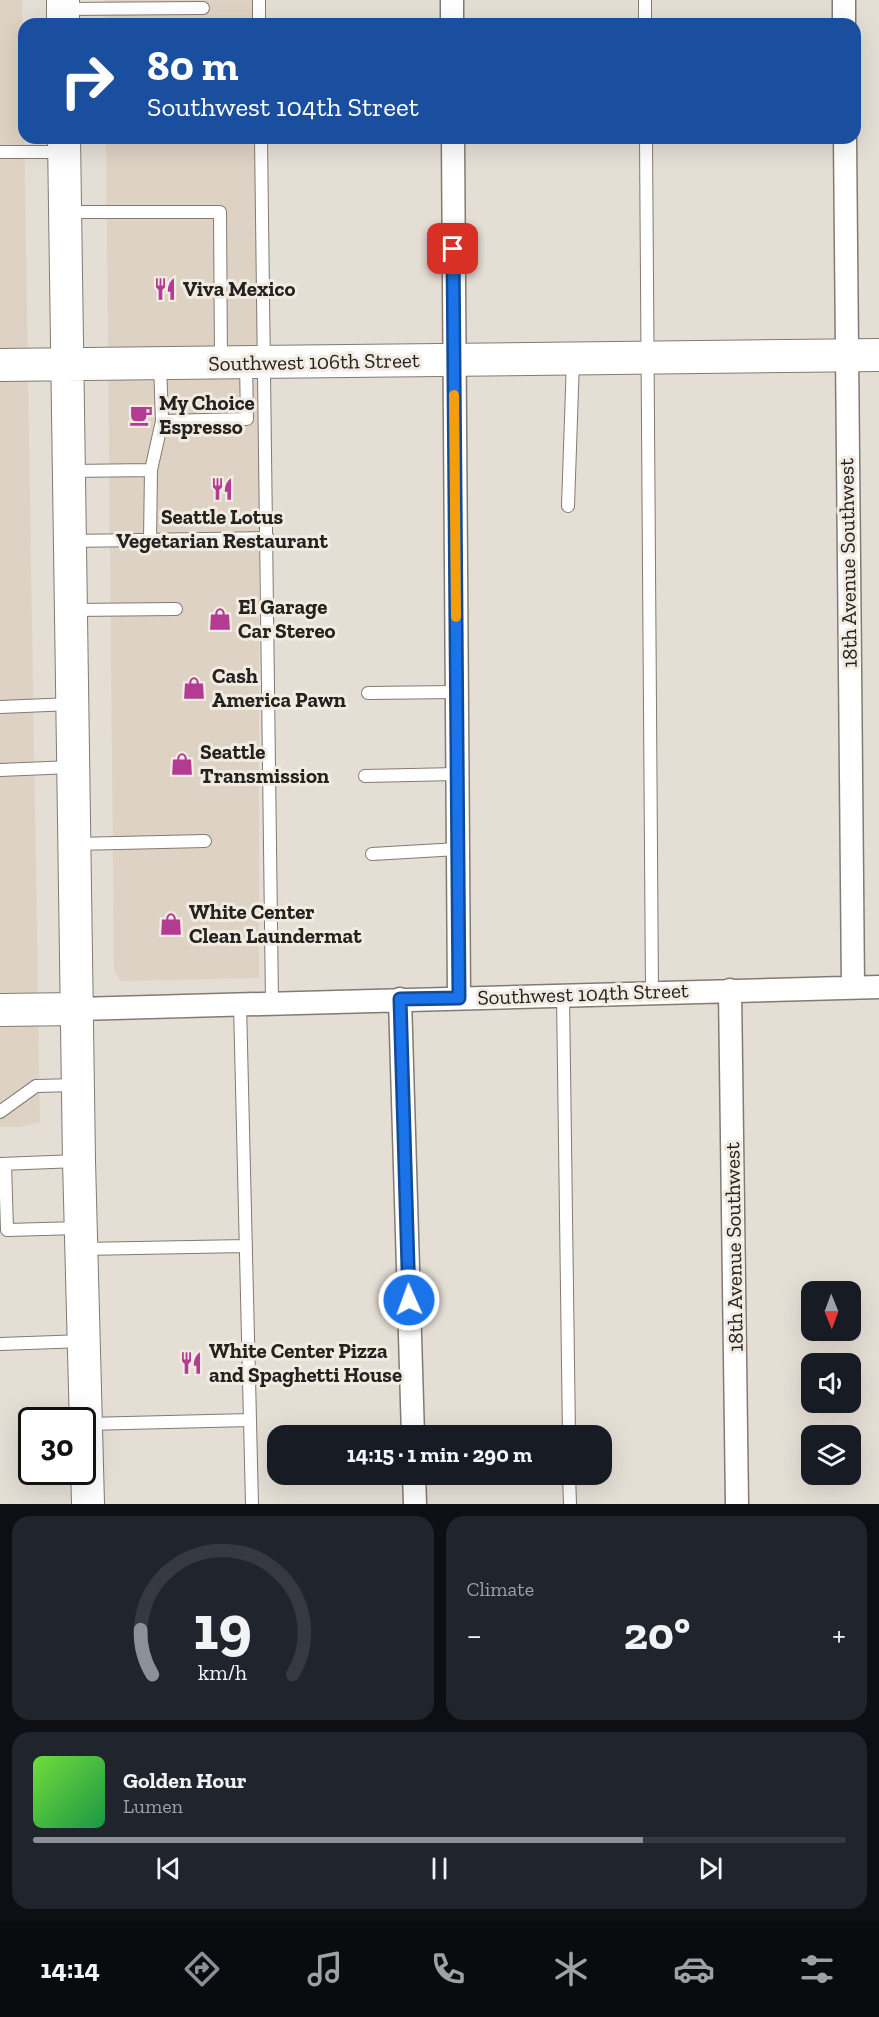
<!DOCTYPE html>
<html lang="en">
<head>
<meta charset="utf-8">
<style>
	:root { --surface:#171b24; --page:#20242c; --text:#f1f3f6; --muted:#9ea1a6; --line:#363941; --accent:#8c9099 }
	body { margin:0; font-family:"Zilla Slab",serif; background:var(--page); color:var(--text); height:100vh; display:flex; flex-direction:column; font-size:22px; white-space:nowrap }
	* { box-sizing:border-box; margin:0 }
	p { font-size:20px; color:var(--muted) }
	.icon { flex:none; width:33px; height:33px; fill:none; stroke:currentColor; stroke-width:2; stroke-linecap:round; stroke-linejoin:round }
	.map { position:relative; height:1504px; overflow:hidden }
	.sheet { display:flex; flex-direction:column; gap:12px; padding:12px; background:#0d0f14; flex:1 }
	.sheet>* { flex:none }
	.guide { position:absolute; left:18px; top:18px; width:843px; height:126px; border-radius:18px; box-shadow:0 6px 24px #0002; background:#1a4fa0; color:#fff; overflow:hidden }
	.needle { width:39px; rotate:179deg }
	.buttons { position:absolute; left:801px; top:1281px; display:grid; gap:12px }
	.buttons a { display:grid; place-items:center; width:60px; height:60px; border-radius:12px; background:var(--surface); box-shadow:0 6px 24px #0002; font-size:30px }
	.speed { position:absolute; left:18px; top:1407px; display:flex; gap:12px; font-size:30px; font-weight:700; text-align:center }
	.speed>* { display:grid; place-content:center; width:78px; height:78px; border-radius:50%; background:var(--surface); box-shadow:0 6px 24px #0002; line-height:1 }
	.speed .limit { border:3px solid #111; border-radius:9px; background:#fff; color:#111 }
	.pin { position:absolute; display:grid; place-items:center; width:51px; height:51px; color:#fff; margin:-26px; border-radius:12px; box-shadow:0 3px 9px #0006 }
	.me { position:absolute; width:66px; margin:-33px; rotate:358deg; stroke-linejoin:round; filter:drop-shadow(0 0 4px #0008) }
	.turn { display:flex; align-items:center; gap:21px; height:126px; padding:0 30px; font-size:27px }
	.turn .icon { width:78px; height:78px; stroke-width:2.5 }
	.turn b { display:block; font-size:42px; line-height:51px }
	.big { font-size:45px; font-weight:800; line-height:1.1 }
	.sheet .tile { flex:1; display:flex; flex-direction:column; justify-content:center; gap:9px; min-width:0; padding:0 21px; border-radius:18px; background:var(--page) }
	.sheet .dial { align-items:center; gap:0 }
	.dial svg { height:156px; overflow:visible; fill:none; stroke:var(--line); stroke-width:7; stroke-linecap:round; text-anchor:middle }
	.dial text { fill:var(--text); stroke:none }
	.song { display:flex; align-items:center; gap:18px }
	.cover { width:72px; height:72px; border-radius:9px; background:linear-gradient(135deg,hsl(100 70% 55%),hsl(140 70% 35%)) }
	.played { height:6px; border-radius:3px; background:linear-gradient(90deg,var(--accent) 75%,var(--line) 75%) }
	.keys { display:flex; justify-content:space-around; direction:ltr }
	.heat { display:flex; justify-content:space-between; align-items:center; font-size:33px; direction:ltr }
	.sheet .tiles { flex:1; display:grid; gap:12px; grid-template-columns:1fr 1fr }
	.tile:last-child { grid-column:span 2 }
	.trip { position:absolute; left:267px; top:1425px; width:345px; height:60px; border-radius:18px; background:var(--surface); box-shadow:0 6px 24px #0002; font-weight:800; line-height:60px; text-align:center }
	.dock { display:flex; height:96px; justify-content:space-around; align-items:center; background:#090b0e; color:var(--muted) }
	.dock .icon { width:42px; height:42px }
	.dock .active { color:var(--accent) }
	.dock b { font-size:27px; color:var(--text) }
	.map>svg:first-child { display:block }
	.built { fill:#ded2c4 }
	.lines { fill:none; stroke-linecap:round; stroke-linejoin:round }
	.lane-casing { stroke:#827b73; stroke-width:14 }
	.street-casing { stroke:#827b73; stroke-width:25 }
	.secondary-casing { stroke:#827b73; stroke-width:34 }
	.lane { stroke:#fff; stroke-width:12 }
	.street { stroke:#fff; stroke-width:22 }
	.secondary { stroke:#fff; stroke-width:32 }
	.route-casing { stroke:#114b97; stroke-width:15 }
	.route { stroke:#1a73e8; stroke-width:10 }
	.slow { stroke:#f59e0b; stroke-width:10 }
	.labels { text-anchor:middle; stroke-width:6; stroke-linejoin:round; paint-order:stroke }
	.poi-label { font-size:21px; font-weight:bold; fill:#24211e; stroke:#f2ebe2; text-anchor:start }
	.street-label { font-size:21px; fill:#24211e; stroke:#f2ebe2 }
</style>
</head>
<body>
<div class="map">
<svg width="879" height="1504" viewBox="0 0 879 1504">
	<rect width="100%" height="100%" fill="#e5ded5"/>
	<path class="built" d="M0 0H22L40 1122 21 1127H0Z
		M105 0H253V24H105Z
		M106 138H255L259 344V978L121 981 114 971Z"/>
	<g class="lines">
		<g class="lane-casing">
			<path id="lane" d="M259 0V24
				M645 0V24
				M63 9 203 8
				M261 138 272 1003
				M646 138 652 993
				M0 152H63
				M66 212H220L221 361
				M162 421 247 419 246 363
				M70 471 151 470
				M568 506 573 360
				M150 540 151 470 162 421 160 363
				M71 541 268 538
				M73 610 176 609
				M368 693 456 692
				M0 707 72 704
				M0 770 72 767
				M365 776 457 774
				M75 844 205 841
				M372 854 458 849
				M563 995 569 1436
				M240 1004 252 1504
				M0 1112 36 1086 77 1085
				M0 1164 78 1161
				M5 1164 7 1230 80 1228
				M82 1249 246 1246
				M0 1344 84 1341
				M86 1424 250 1420
				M569 1474 570 1504"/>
		</g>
		<g class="street-casing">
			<path id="street" d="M452 0V24
				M844 0V24
				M453 138 459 998
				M845 138 853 987
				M730 990 737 1504
				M400 999 413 1436
				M78 1009 879 987
				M414 1474 415 1504"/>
		</g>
		<g class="secondary-casing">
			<path id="secondary" d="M63 0V24
				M64 138 79 1161 88 1504
				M0 365 879 355
				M0 1010 78 1009"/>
		</g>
		<use href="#lane" class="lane"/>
		<use href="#street" class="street"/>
		<use href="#secondary" class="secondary"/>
	</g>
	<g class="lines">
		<g class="route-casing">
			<path id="route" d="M409 1300 400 999 459 998 453 249"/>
		</g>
		<use href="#route" class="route"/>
		<path class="slow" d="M454 395 456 617"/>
	</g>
	<defs>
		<g id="restaurant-bare" transform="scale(1.8)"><path d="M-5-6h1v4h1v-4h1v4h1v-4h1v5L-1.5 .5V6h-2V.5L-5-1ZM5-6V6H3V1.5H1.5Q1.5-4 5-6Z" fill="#b33b91" stroke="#f2ebe2" stroke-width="2.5" paint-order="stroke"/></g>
		<g id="cafe-bare" transform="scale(1.8)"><path d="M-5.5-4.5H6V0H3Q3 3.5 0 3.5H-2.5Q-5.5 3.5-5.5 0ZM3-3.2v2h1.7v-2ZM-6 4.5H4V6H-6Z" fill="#b33b91" stroke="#f2ebe2" stroke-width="2.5" paint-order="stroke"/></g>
		<g id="shop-bare" transform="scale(1.8)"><path d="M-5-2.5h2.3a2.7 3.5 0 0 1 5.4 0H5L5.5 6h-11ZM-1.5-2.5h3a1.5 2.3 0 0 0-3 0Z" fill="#b33b91" stroke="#f2ebe2" stroke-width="2.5" paint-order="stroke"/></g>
	</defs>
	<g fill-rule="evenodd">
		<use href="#restaurant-bare" x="165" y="289"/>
		<use href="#cafe-bare" x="141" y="415"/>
		<use href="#restaurant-bare" x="222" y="489"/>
		<use href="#shop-bare" x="220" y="619"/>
		<use href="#shop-bare" x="194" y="688"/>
		<use href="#shop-bare" x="182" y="764"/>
		<use href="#shop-bare" x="171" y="924"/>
		<use href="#restaurant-bare" x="191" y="1363"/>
	</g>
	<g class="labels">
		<g class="poi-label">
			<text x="183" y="296">Viva Mexico</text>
			<text x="159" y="410">My Choice<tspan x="159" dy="24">Espresso</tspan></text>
			<text x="222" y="524" text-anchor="middle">Seattle Lotus<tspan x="222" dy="24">Vegetarian Restaurant</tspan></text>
			<text x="238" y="614">El Garage<tspan x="238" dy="24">Car Stereo</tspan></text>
			<text x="212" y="683">Cash<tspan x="212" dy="24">America Pawn</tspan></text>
			<text x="200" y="759">Seattle<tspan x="200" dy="24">Transmission</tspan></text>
			<text x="189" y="919">White Center<tspan x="189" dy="24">Clean Laundermat</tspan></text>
			<text x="209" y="1358">White Center Pizza<tspan x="209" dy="24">and Spaghetti House</tspan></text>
		</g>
		<g class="street-label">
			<text transform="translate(314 362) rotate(-1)" y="7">Southwest 106th Street</text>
			<text transform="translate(848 563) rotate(-91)" y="7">18th Avenue Southwest</text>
			<text transform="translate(583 994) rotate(-2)" y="7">Southwest 104th Street</text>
			<text transform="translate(734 1247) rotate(-91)" y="7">18th Avenue Southwest</text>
		</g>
	</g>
</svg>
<div class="buttons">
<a><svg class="needle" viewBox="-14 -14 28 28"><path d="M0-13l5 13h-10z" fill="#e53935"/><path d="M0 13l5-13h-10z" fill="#9ea1a6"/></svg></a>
<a><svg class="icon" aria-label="sound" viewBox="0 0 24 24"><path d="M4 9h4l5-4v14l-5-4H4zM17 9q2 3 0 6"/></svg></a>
<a><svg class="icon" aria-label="layers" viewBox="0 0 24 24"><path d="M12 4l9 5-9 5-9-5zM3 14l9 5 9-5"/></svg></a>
</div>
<div class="speed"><div class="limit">30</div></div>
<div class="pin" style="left:453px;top:249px;background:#d93025"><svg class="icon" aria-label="arrive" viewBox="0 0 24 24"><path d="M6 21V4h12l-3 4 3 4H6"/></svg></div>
<svg class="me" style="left:409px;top:1300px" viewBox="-20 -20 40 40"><circle r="17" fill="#1a73e8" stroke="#fff" stroke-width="3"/><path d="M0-11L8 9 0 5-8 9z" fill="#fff"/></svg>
<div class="trip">14:15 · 1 min · 290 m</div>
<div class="guide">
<div class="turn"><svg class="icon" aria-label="right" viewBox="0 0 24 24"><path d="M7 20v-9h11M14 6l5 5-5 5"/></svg><div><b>80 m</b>Southwest 104th Street</div></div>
</div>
</div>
<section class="sheet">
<div class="tiles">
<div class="tile dial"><svg viewBox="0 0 100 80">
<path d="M14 69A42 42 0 1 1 86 69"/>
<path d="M14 69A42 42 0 0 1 8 46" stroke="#8c9099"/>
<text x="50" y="56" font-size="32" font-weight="700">19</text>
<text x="50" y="72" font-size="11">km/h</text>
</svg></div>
<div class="tile"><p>Climate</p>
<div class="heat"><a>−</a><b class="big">20°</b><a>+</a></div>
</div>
<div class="tile">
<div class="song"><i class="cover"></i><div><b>Golden Hour</b><p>Lumen</p></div></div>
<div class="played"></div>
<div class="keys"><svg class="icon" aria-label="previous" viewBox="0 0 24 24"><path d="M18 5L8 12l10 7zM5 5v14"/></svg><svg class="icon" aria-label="pause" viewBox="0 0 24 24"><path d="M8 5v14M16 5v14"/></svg><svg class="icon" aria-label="next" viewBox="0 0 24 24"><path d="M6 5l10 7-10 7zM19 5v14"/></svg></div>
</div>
</div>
</section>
<nav class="dock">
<b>14:14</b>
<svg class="icon active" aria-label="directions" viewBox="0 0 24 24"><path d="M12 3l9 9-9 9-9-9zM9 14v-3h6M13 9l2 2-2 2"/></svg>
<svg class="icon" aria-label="music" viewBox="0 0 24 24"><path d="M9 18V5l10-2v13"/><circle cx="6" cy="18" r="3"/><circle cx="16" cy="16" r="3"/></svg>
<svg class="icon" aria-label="phone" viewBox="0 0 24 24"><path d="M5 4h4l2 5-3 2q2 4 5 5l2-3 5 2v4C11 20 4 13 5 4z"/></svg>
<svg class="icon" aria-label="climate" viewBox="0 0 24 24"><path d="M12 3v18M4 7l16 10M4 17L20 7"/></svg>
<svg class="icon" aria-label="car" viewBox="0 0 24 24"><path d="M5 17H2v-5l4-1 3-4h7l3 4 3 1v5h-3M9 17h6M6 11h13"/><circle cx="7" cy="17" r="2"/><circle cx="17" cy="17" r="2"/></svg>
<svg class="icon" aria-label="filters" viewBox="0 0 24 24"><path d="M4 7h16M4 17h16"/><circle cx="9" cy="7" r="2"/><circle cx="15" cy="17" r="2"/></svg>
</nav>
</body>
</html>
